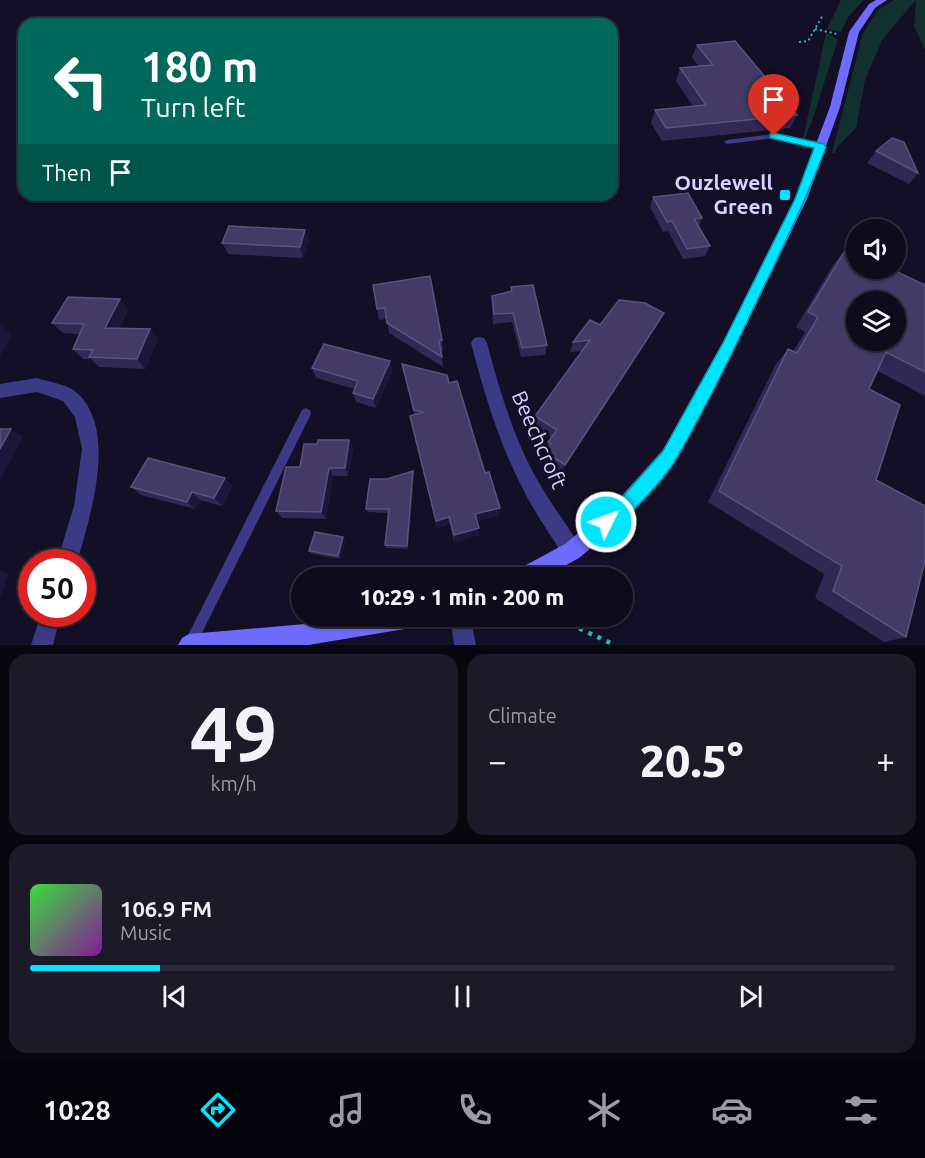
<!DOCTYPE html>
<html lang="en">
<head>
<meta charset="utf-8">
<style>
	:root { --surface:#0e0b1c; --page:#1c1929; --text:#f1f3f6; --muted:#9b9ba3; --line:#2e2b3b; --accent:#00e5ff }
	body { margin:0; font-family:Ubuntu,sans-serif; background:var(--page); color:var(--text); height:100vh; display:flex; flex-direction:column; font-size:22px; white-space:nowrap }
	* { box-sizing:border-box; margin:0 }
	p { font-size:20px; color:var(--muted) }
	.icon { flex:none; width:33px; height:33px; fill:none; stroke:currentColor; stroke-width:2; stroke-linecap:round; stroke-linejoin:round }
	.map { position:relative; height:645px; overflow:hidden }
	.side { display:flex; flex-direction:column; gap:9px; padding:9px; background:#08060f; flex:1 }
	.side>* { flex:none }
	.top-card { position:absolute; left:18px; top:18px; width:600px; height:183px; border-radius:18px; box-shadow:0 2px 4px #0004,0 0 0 2px var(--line); background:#00695c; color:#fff; overflow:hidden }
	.buttons { position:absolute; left:846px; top:219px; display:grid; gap:12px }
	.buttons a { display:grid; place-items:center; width:60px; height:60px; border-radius:50%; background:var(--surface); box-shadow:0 2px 4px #0004,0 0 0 2px var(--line); font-size:30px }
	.speed { position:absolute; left:18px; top:549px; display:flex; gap:12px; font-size:30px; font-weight:700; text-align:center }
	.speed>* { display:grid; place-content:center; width:78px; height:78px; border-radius:50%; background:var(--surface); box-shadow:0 2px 4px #0004,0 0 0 2px var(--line); line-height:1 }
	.speed .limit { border:9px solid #d22; background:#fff; color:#111 }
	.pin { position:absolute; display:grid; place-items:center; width:51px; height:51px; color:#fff; margin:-62px -26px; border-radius:50% 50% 50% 0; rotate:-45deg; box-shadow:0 0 6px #0007 }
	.pin .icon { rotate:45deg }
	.me { position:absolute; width:66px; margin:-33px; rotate:48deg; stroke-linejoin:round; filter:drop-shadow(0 0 4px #0008) }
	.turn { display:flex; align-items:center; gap:21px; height:126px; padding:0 24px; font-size:27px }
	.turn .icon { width:78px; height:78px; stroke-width:2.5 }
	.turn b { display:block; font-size:42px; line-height:51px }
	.then { display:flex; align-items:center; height:57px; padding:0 24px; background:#0003; gap:12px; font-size:22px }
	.big { font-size:45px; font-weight:800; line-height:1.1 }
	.side .widget { flex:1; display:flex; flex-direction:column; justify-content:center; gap:9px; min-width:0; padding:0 21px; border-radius:18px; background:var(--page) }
	.side .dial { align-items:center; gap:0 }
	.dial b { font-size:78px; line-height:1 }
	.song { display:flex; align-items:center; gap:18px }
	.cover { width:72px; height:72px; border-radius:9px; background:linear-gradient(135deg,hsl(120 70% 55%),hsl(290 70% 35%)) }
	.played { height:6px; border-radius:3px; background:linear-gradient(90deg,var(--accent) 15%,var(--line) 15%) }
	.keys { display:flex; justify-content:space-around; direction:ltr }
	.heat { display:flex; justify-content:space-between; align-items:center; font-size:33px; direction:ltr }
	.side .tiles { flex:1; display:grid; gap:9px; grid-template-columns:1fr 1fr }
	.widget:last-child { grid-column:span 2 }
	.trip { position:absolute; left:291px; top:567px; width:342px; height:60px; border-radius:30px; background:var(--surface); box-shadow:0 2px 4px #0004,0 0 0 2px var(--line); font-weight:800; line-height:60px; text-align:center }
	.tab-bar { display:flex; height:96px; justify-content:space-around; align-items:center; background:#06040b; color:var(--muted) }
	.tab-bar .icon { width:42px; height:42px }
	.tab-bar .on { color:var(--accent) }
	.tab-bar b { font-size:27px; color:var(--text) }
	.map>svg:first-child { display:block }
	.green { fill:#12302f }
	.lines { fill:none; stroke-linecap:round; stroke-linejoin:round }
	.path-far1 { stroke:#2fb8b0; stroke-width:2; stroke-dasharray:2 3; stroke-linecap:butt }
	.path { stroke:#2fb8b0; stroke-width:4.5; stroke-dasharray:4 6; stroke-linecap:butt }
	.service { fill:#3d3a85; fill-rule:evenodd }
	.minor { fill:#3d3a85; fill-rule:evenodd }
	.secondary { fill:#6f6bff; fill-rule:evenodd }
	.wall { fill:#312854 }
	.shaded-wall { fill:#1d163a }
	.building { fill:#433a66; stroke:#5a527e; stroke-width:1.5; fill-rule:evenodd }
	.route { fill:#00e5ff; stroke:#0095a6; stroke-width:1.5 }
	.poi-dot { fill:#00e5ff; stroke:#130f26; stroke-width:2 }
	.labels { text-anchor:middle; stroke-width:6; stroke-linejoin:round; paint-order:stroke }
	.poi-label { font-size:21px; font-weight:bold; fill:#d9d4ff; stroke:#130f26; text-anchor:end }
	.street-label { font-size:21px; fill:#d9d4ff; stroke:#130f26 }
</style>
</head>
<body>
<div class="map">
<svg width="925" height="645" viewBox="0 0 925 645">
	<rect width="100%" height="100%" fill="#130f26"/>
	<path class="green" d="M841 0H864L848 17 841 32 827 29Z
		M894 0H925V50L914 26 916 0 882 40 865 80 856 128 837 147 835 153H832L863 33 878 10Z
		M826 33 838 39 813 118 801 148Z"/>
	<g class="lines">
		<path class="path-far1" d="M815 29 837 34
			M799 42 808 41 823 15"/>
		<path class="path" d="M552 616 615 645"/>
		<path class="service" d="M774 134 822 145 823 147 820 149 774 138 727 144 724 142 727 140Z
			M306 408 310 410 311 413 310 416 196 645H184V643L186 639 302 410Z"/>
		<path class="minor" d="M479 337 484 338 487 343C499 388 512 433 534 474 547 498 564 521 579 544L582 551 579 558 572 561 565 558C550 534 534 512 522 487 498 441 484 392 471 343L474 338Z
			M37 378C48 382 67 384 76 392 119 429 90 517 77 562H57L74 506 82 449 75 417 63 401 37 392 0 398V384Z
			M41 614H61L53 645H31Z
			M450 616H470L476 645H454Z"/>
		<path class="secondary" d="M876 0H887L875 8 859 32 840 107 807 199 733 352 675 462 631 515 579 558 543 578H512L515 571 565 544 617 501 663 450 723 342 795 199 830 107 849 32 869 4Z
			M355 616H433L430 623 423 626 308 645H178L182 638 189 634 305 624Z"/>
	</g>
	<path class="wall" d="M697 45 797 115 790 128 662 141 651 123 655 110 693 106 676 81 680 68 699 67 692 57Z
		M876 151 918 173 909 184 867 163Z
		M653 197 702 218 699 226 710 246 705 256 683 259 668 231 663 232 650 207Z
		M309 241 303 258 228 254 222 243Z
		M846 249 923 284 925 281V396L878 371 869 389 876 480 906 637 884 642 815 598 824 574 708 502 776 364 788 349 793 352 805 332 796 327 833 265Z
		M373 285 442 340 443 351H441L443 367 389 333 387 319 379 320Z
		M511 287 547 345 545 355 521 357 512 322 493 324 492 306V296L510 292Z
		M120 299 128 310 119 328 150 329 158 340 145 369 99 367 91 359H83L73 349 79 334 63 333 52 323Z
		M658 324 561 473 543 461 548 442 552 438 533 425 535 416 582 351 570 352 573 342 600 325Z
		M390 361 392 371 376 408 356 402 353 393 355 389 316 378 312 368Z
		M402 364 449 383 500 508 499 515 477 521 479 528V535L454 542 450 524 437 528 412 425 410 416 414 415Z
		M349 440 353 449 348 476H333L326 519 282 518 276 511 317 444Z
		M413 471 414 475 408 549 386 548 385 545 388 513 368 512 366 509 387 479Z
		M225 478 232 486 222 506 200 500 195 509 141 495 131 487Z
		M345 541 341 559 312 554 309 551Z"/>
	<path class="shaded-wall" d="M305 230 309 241 303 258 300 247Z
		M120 299 128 310 114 338 105 328Z
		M664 313 658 324 561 473 565 465Z
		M1 324 12 335 0 356V325Z
		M150 329 158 340 145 369 137 359Z
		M390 361 392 371 376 408 373 399Z
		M11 429 23 437 0 481V449Z
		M349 440 353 449 348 476 345 468Z
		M329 468 333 476 326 519 321 512Z
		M413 471 414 475 408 549 407 546Z
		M225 478 232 486 222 506 214 498Z
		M192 492 200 500 195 509 187 502Z
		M500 508 499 515 475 521V514Z
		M449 517 450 524 437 528 436 521Z
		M479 528V535L454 542V535Z
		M343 537 345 541 341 559 338 556Z
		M0 571 9 574 0 598Z"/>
	<path class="building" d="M735 41 797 115 666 128 655 110 706 105 680 68 713 65 697 45Z
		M892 138 904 142 918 173 876 151Z
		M688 193 702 218 694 219 710 246 687 249 672 221 667 222 653 197Z
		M229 226 305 230 300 247 222 243Z
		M846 249 856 254V268H889L925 285V372L886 352 869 389 900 405 876 480 925 506V561L906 637 833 591 842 566 719 491 788 349 797 353 818 317 808 312ZM856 302H896V340H856Z
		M430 276 442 340 439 341 442 357 387 323 385 308 377 309 373 285Z
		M533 285 547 345 522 348 513 313 494 314 492 296 512 291 511 287Z
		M68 297 120 299 105 328 150 329 137 359 89 357 93 350 73 349 84 324 52 323Z
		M619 300 645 303 664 313 565 465 545 452 551 444 548 442 557 430 535 416 590 340 573 342 590 320 600 325Z
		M324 344 390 361 373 399 353 393 358 381 312 368Z
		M402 364 447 375 449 383 457 381 485 473 489 472 500 508 475 514 479 528 454 535 449 517 436 521 410 416 424 412 414 410Z
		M0 429H11L0 449Z
		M318 440H349L345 468H329L321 512 276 511 286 467H300L304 444H317Z
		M148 458 225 478 214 498 192 492 187 502 131 487Z
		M413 471 407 546 385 545 389 509H366L370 479H387Z
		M315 532 343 537 338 556 309 551Z"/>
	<path class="route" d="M774 133 824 144 826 147C805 203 779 255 753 309 729 360 704 411 676 459 665 478 625 523 606 531L600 529 598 522 600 516 618 502 663 451 723 343 795 199 814 148 770 138V134Z"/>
	<rect class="poi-dot" x="779" y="189" width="12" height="12" rx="3"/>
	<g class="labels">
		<g class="poi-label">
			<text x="773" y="190">Ouzlewell<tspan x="773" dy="24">Green</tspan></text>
		</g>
		<g class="street-label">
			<text transform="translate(539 440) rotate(66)" y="7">Beechcroft</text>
		</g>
	</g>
</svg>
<div class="buttons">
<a><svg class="icon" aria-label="sound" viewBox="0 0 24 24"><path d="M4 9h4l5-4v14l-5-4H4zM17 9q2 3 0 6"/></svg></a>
<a><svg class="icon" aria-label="layers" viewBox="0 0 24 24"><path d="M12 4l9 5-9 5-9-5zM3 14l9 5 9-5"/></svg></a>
</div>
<div class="speed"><div class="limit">50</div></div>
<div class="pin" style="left:774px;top:136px;background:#d93025"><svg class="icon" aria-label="arrive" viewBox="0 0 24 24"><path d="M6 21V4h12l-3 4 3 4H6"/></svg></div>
<svg class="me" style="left:606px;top:522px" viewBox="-20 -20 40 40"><circle r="17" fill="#00e5ff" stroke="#fff" stroke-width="3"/><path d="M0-11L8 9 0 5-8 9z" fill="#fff"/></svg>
<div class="trip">10:29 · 1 min · 200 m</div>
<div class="top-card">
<div class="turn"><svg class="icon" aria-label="left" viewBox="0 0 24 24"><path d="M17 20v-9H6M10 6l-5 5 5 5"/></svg><div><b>180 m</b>Turn left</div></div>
<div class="then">Then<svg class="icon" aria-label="arrive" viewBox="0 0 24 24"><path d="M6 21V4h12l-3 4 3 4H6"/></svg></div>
</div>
</div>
<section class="side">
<div class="tiles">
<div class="widget dial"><b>49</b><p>km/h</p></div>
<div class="widget"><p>Climate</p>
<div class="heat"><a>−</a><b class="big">20.5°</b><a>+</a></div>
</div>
<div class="widget">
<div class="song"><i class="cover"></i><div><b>106.9 FM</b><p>Music</p></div></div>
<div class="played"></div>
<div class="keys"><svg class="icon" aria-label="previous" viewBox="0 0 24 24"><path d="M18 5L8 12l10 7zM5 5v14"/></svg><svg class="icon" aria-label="pause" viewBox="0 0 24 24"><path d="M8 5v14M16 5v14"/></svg><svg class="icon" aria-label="next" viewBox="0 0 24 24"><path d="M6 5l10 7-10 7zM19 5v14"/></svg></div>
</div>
</div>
</section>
<nav class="tab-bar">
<b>10:28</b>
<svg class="icon on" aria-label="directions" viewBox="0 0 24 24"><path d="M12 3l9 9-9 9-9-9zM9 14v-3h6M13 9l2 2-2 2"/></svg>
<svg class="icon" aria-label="music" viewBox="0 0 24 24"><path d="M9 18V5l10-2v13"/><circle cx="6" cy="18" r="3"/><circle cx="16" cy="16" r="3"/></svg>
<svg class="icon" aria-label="phone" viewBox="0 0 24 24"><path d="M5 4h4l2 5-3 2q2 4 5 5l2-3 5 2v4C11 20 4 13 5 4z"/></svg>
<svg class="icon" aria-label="climate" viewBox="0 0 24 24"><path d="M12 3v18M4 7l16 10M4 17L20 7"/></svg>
<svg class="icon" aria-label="car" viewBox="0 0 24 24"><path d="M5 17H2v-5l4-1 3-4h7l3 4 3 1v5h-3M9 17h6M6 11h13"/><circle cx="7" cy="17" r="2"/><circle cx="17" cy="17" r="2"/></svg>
<svg class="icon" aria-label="filters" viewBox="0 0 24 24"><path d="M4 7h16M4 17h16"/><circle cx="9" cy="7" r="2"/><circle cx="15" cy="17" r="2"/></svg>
</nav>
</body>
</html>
